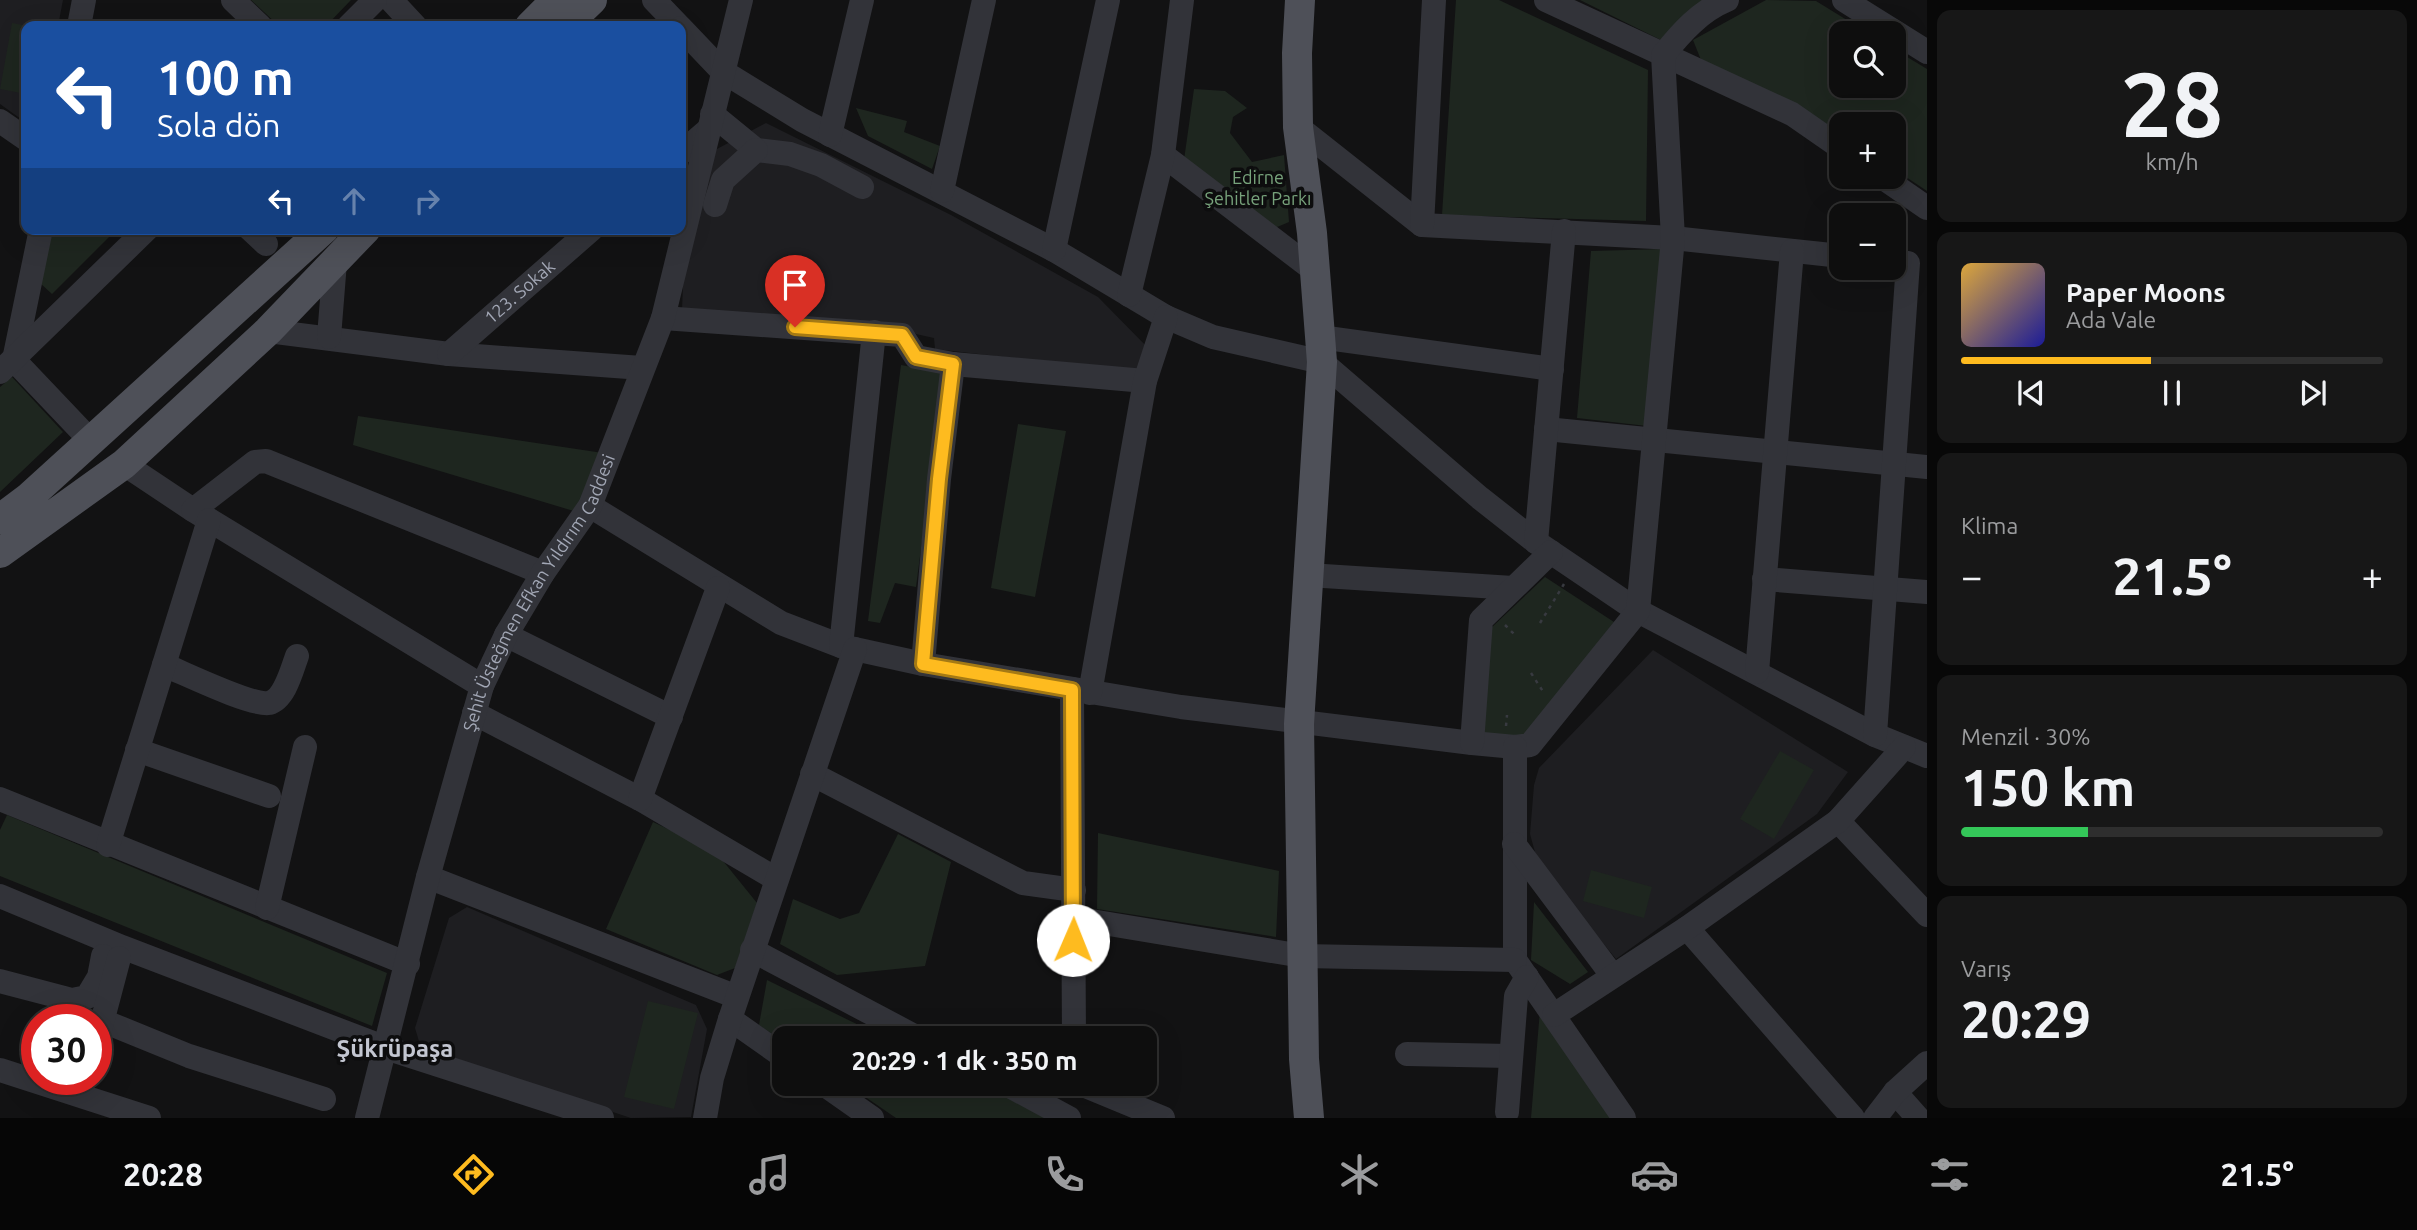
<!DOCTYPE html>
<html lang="tr">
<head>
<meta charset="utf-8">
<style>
	:root { --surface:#0e0e0e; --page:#171717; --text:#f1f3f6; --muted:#9b9c9e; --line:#2e2e2e; --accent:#febb1f }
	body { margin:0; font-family:Ubuntu,sans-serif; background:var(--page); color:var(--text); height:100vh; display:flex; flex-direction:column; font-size:26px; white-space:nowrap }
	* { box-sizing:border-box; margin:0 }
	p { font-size:23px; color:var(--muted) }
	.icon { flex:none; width:38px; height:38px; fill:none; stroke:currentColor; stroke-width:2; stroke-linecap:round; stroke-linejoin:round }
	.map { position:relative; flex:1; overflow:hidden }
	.drawer { display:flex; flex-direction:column; gap:10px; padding:10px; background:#080808; width:490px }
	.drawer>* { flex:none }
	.hud { position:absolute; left:21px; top:21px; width:665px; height:214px; border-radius:14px; box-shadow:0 7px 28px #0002,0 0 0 2px var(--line); background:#1a4fa0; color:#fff; overflow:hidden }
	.fabs { position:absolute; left:1829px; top:21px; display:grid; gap:14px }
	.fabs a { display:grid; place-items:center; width:77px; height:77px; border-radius:14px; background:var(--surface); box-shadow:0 7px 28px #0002,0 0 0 2px var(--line); font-size:35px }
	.speed { position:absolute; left:21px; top:1004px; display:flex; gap:14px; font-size:35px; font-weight:700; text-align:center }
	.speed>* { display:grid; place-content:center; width:91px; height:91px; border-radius:50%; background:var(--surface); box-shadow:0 7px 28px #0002,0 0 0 2px var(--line); line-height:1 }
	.speed .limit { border:10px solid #d22; background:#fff; color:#111 }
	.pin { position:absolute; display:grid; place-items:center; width:60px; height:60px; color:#fff; margin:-72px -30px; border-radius:50% 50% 50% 0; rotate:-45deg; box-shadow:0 0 7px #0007 }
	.pin .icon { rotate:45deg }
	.me { position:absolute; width:77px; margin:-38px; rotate:1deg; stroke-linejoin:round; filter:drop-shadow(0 0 5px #0008) }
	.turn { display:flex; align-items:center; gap:24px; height:147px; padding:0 21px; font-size:32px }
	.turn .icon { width:91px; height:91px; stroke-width:2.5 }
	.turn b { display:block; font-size:49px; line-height:60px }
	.lanes { display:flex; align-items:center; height:66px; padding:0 21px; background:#0003; justify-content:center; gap:35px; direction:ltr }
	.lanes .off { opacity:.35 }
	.big { font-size:52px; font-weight:700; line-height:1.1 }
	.drawer .widget { flex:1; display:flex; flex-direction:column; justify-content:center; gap:10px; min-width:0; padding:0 24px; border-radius:14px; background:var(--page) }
	.drawer .dial { align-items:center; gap:0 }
	.dial b { font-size:91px; line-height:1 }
	.song { display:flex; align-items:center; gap:21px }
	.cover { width:84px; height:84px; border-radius:10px; background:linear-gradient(135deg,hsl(40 70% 55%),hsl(240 70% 35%)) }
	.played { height:7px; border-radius:4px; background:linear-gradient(90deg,var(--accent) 45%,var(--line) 45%) }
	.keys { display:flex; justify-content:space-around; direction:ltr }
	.heat { display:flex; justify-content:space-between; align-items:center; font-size:38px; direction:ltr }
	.charge { height:10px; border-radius:5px; background:linear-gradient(90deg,#34c759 30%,var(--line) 0) }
	.trip { position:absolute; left:772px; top:1026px; width:385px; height:70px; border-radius:14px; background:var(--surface); box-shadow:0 7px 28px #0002,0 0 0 2px var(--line); font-weight:700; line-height:70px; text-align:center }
	.dock { display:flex; height:112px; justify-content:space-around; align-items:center; background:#060606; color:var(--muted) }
	.dock .icon { width:49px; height:49px }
	.dock .active { color:var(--accent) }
	.dock b { font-size:32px; color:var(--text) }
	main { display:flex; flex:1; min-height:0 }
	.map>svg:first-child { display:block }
	.built { fill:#1e1e21 }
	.green { fill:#1e261f }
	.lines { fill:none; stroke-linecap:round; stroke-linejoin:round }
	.path { stroke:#383a40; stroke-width:2.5; stroke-dasharray:3.5 5; stroke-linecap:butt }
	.minor { stroke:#323339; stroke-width:24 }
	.major { stroke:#4e5058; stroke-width:30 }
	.route-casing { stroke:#a57a14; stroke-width:18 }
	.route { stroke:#febb1f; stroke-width:12 }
	.labels { text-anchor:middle; stroke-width:7; stroke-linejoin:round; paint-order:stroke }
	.park-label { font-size:18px; fill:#77a27b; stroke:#0d0d0e }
	.street-label { font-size:18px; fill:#a2a7b5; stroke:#0d0d0e }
	.district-label { font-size:24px; font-weight:bold; fill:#c3c6d1; stroke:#0d0d0e }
</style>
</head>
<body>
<main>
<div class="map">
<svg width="1927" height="1118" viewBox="0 0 1927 1118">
	<rect width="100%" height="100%" fill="#121213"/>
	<path class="built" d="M0 0H63L58 26H26V118L21 119 0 104Z
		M766 123 951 215 1098 297 1152 352 1142 373 935 349 934 338 916 334 905 325 682 310 684 260 715 150Z
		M1653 650 1848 772 1817 814 1616 959 1538 863 1530 834 1534 785 1539 768Z
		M467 907 696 1005 707 1029 691 1117 631 1118 421 1048 415 1028 449 918Z"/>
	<path class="green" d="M251 0H351L326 26H279Z
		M1456 0H1499L1648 70 1646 221 1442 215Z
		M1580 0H1712L1663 41Z
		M1766 0 1816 1 1868 33H1841V86H1894V49L1927 69V191L1894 169V124H1841V136L1701 60 1693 40Z
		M12 23 27 26 26 94 0 89Z
		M1194 89 1225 91 1247 108 1233 117 1230 133 1252 162 1284 155 1289 222 1263 233 1184 160Z
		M856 108 907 121 904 132 940 146 932 169 868 136Z
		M52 229 115 231 52 294 40 283Z
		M1664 249 1647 426 1577 418 1591 251Z
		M901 365 944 373 916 587 895 583 880 623 868 621Z
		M12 377 63 432 0 492V387Z
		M358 416 603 453 577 512 353 445Z
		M1018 424 1066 431 1035 597 991 588Z
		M1545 577 1614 622 1525 737 1483 736 1490 629Z
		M1780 751 1814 770 1774 839 1740 819Z
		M7 815 387 973 372 1026 0 876V830Z
		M653 822 715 851 757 903 735 968 717 975 606 929Z
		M1098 833 1279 871 1276 937 1097 909Z
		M898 834 951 862 925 966 837 975 780 944 793 899 840 919 859 913Z
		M1591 870 1652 887 1644 918 1583 901Z
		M1534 902 1588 972 1570 984 1531 960Z
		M767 980 885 1038H784V1042L759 1025Z
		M648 1001 698 1013 674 1109 624 1097Z
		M1540 1010 1612 1118H1531Z
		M845 1083H979L1048 1118H896Z"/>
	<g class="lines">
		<path class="path" d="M1540 623 1564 584
			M1505 625 1515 635
			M1531 673 1544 693
			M1506 726 1507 715"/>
		<g class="minor">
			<path d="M233 0 260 26"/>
			<path d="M391 0 415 26"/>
			<path d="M654 0 679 26"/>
			<path d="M1546 0 1792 114 1841 148"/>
			<path d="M1844 0 1927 52"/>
			<path d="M79 26 84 0"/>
			<path d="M349 26 375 0"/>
			<path d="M681 28 722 71 802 120 1054 250 1166 317 1213 337 1322 362 1480 498 1536 542 1638 611 1875 735 1927 756"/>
			<path d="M712 114 756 150 790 154 821 165 862 187"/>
			<path d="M0 121 26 139"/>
			<path d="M1298 127 1422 225 1673 238 1841 256"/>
			<path d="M830 135 862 0"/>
			<path d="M681 153 709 129"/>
			<path d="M1163 155 1315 271"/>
			<path d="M1882 177 1927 208"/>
			<path d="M942 191 984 0"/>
			<path d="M715 205 723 180 756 150"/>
			<path d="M1422 225 1434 0"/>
			<path d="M250 229 266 244"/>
			<path d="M1054 250 1108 0"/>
			<path d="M1129 295 1163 155 1182 0"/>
			<path d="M663 318 902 335 916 357 953 364 1145 381"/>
			<path d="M268 331 449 354 642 368"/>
			<path d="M329 337 335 262"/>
			<path d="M1320 337 1552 369"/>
			<path id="s1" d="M449 354 592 229"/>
			<path d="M14 360 41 229"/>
			<path d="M14 360 90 440"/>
			<path d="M0 372 147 229"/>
			<path d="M1546 429 1927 467"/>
			<path d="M124 464 193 510 482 686"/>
			<path d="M590 506 781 623 841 646 923 664 1181 707 1472 743 1515 747 1530 745 1638 611 1673 238 1663 55C1681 33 1700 11 1727 0"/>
			<path d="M193 510 255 462 266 461 543 573"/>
			<path d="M1536 542 1564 231"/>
			<path d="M1308 575 1513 588"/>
			<path d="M1764 579 1927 592"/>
			<path d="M506 635 671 717"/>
			<path d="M841 646 874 332"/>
			<path d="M923 664 939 479 953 364"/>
			<path d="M164 665C184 673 251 706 269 703 285 699 292 669 297 656"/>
			<path d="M1757 672 1792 251"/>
			<path d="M1072 689 1074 1038"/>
			<path d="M1090 693 1145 381 1166 317"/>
			<path d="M474 713 640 799 776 879"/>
			<path d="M1875 735 1908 263"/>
			<path d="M1472 743 1481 620 1551 552"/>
			<path d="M1515 747V960L1624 1118"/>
			<path d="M137 750 269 796"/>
			<path d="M812 774 1023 883 1074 890"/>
			<path d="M0 799 408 964"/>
			<path d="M640 799 718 588"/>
			<path d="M1838 821 1927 915"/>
			<path d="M1514 844 1612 975"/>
			<path d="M108 845 209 520"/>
			<path d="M428 877 737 997"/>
			<path d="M0 896 122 947 386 1048 602 1118"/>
			<path d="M267 908 305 747"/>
			<path d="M1073 918 1302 956 1515 960"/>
			<path d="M1687 928 1853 1118"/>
			<path d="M752 950 918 1038"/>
			<path d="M0 981 72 1000 87 997 99 977 103 956"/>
			<path d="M1554 1015 1687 928 1838 821 1904 747"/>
			<path d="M730 1019 784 1057"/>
			<path d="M103 1021 189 1056 324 1099"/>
			<path d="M96 1045 119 958"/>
			<path d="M1407 1054 1510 1056"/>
			<path d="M0 1070 149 1118"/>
			<path d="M822 1083 872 1118"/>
			<path d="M1004 1083 1069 1118"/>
			<path d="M1078 1083 1163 1118"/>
			<path d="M1895 1092 1918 1118"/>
			<path d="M1507 1112 1516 996 1527 977"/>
			<path id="s2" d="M367 1118 428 877 482 686 506 635 543 573 590 506 663 318 741 0"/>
			<path d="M705 1118 712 1078 730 1019 855 649"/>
			<path d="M1875 1118 1895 1092 1927 1063"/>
		</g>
		<path class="major" d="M1300 0 1297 53 1298 127 1312 233 1322 362 1299 724 1304 1059 1309 1118
			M530 26 556 0
			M565 26 592 0
			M0 519 28 498 324 229
			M0 553 124 464 268 331 366 229"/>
	</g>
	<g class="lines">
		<g class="route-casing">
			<path id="route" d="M795 327 902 335 916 357 953 364 939 479 923 664 1072 690 1073 940"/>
		</g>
		<use href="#route" class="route"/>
	</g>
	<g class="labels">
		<g class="park-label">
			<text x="1258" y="184">Edirne<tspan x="1258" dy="21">Şehitler Parkı</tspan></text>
		</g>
		<g class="street-label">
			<text dy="6" stroke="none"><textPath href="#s1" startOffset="94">123. Sokak</textPath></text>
			<text dy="6" stroke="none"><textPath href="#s2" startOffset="556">Şehit Üsteğmen Efkan Yıldırım Caddesi</textPath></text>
		</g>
		<g class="district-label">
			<text x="395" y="1057">Şükrüpaşa</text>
		</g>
	</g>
</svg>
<div class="fabs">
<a><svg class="icon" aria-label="search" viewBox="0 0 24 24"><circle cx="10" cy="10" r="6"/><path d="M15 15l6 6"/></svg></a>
<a>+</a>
<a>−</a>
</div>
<div class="speed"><div class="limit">30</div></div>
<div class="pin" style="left:795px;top:327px;background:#d93025"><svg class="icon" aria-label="arrive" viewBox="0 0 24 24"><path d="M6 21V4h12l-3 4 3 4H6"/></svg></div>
<svg class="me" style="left:1073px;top:940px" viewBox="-20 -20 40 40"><circle r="19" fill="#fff"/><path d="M0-13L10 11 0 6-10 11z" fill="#febb1f"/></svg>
<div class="trip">20:29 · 1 dk · 350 m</div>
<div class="hud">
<div class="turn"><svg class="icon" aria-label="left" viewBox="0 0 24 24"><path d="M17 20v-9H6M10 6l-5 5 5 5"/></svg><div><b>100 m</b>Sola dön</div></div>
<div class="lanes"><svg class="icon" aria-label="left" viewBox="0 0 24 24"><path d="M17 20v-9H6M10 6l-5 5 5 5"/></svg><svg class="icon off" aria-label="ahead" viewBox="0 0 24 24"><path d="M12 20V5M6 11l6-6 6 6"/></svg><svg class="icon off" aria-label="right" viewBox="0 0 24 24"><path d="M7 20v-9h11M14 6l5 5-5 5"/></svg></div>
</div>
</div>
<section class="drawer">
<div class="widget dial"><b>28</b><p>km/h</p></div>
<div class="widget">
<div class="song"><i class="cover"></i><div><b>Paper Moons</b><p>Ada Vale</p></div></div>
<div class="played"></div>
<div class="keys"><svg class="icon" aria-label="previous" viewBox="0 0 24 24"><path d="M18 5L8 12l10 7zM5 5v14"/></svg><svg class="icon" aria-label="pause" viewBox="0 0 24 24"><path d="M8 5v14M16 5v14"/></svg><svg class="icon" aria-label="next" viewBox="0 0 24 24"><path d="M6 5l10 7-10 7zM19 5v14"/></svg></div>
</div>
<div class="widget"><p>Klima</p>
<div class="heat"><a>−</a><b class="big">21.5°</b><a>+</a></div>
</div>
<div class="widget"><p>Menzil · 30%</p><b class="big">150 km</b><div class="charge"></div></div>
<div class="widget"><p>Varış</p><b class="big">20:29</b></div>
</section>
</main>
<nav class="dock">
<b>20:28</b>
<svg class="icon active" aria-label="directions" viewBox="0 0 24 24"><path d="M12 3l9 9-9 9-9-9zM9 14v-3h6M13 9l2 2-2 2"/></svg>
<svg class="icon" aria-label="music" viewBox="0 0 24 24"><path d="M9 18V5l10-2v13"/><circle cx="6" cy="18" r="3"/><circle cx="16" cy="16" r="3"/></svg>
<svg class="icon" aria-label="phone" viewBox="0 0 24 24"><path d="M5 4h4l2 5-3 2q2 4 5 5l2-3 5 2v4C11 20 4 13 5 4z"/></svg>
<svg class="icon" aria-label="climate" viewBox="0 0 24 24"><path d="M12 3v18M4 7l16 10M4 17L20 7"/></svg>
<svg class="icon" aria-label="car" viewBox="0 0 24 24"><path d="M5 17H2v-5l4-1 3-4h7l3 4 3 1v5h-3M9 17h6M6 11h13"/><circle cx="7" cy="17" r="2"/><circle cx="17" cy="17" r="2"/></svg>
<svg class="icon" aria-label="filters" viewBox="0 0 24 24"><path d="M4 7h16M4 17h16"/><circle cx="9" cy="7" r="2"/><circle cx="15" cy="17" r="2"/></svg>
<b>21.5°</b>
</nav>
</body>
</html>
